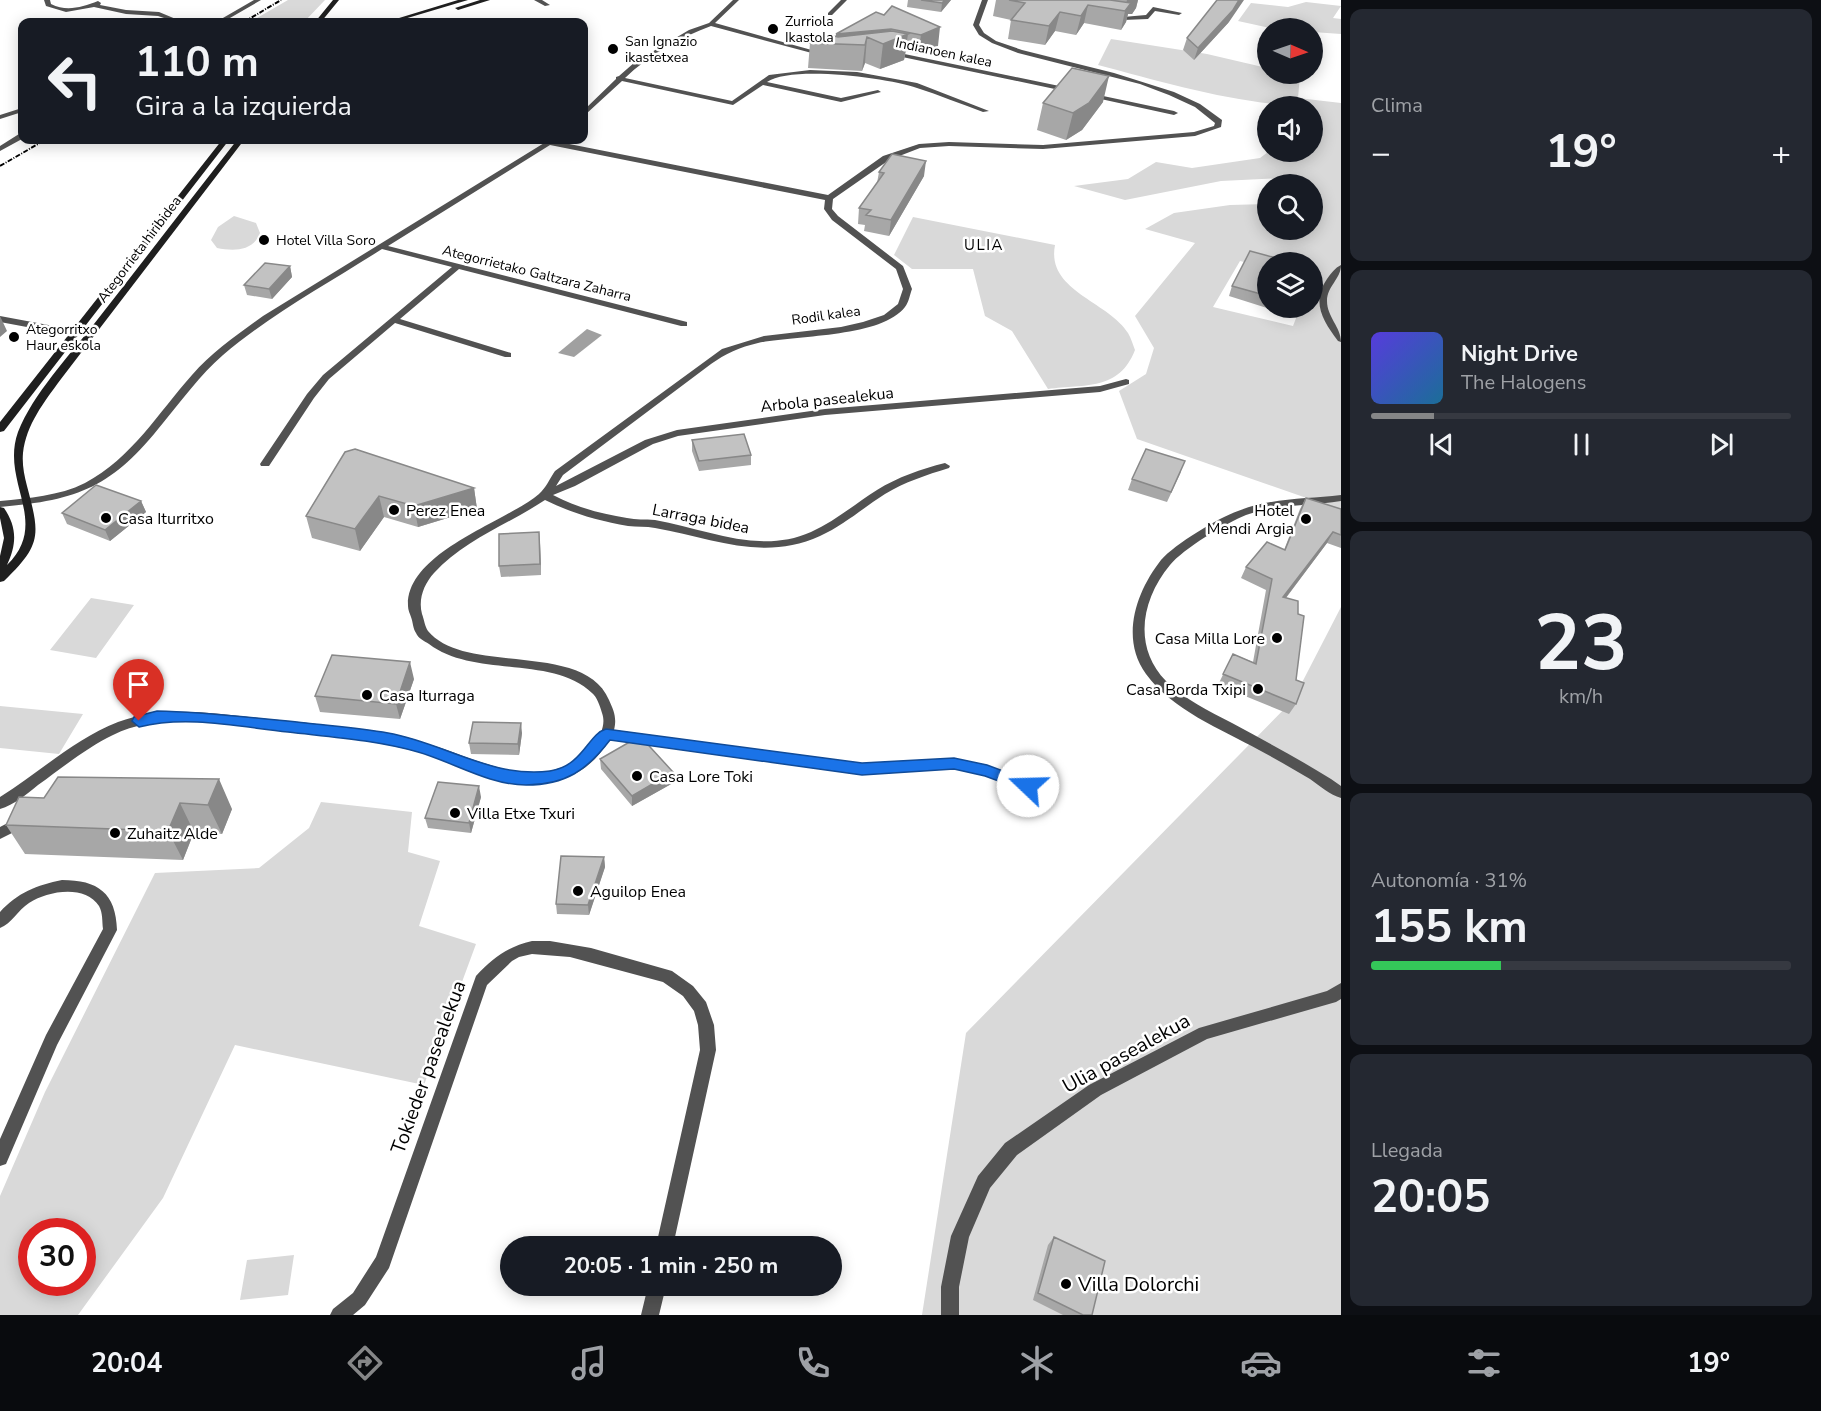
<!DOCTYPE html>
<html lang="es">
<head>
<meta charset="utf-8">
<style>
	:root { --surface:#171b24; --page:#242831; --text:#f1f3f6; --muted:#9ea1a6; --line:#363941; --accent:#858687 }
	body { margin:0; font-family:"Nunito Sans",sans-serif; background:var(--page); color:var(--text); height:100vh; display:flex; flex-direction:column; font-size:22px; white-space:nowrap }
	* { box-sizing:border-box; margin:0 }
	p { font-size:20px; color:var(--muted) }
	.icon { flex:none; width:33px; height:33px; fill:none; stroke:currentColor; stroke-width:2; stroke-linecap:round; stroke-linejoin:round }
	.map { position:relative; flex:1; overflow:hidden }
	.sheet { display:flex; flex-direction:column; gap:9px; padding:9px; background:#0d0f14; width:480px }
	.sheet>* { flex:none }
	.banner { position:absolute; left:18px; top:18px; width:570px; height:126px; border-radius:12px; box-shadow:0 3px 15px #0003; background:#171b24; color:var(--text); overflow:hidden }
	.needle { width:39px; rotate:92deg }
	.buttons { position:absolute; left:1257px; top:18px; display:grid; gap:12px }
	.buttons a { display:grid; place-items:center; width:66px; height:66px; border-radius:50%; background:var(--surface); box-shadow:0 3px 15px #0003; font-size:30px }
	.speed { position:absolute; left:18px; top:1218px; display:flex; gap:12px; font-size:30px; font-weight:700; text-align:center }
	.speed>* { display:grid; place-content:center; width:78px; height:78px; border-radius:50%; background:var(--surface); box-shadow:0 3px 15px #0003; line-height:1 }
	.speed .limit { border:9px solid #d22; background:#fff; color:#111 }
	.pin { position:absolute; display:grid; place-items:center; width:51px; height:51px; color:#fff; margin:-62px -26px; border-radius:50% 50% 50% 0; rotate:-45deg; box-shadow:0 0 6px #0007 }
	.pin .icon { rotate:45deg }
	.me { position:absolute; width:66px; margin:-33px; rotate:291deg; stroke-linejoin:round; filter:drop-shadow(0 0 4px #0008) }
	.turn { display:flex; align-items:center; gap:21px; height:126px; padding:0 18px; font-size:27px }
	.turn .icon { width:78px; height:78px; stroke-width:2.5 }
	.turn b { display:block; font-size:42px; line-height:51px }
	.big { font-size:45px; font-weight:700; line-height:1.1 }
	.sheet .card { flex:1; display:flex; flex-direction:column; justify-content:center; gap:9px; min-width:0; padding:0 21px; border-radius:12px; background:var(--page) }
	.sheet .dial { align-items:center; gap:0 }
	.dial b { font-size:78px; line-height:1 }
	.song { display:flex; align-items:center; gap:18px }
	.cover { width:72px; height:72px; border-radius:9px; background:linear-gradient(135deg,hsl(250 70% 55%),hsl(200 70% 35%)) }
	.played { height:6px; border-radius:3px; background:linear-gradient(90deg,var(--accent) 15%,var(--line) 15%) }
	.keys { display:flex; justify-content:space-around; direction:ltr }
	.heat { display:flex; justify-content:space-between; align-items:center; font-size:33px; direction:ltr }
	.charge { height:9px; border-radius:4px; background:linear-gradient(90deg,#34c759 31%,var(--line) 0) }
	.trip { position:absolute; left:500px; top:1236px; width:342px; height:60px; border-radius:30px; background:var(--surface); box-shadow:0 3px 15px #0003; font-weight:700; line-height:60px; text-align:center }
	.menu { display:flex; height:96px; justify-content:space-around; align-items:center; background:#090b0e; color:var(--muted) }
	.menu .icon { width:42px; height:42px }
	.menu .active { color:var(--accent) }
	.menu b { font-size:27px; color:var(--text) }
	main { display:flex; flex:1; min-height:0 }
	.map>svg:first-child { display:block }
	.green { fill:#d9d9d9; fill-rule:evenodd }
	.water { fill:#a0a0a0 }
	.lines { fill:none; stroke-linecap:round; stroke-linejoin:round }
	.street { fill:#525252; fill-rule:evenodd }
	.secondary { fill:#1f1f1f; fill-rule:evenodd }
	.rail { stroke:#000; stroke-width:2; stroke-dasharray:5 1.5 1 1.5; stroke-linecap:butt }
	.wall { fill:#a7a7a7 }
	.shaded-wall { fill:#888 }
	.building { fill:#c2c2c2; stroke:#888; stroke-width:1.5 }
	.route { fill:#1a73e8; stroke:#114b97; stroke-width:1.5 }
	.poi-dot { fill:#000; stroke:#fff; stroke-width:2 }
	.labels { text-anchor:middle; stroke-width:5; stroke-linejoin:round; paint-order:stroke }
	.far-poi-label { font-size:14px; fill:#000; stroke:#fff; text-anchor:start }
	.far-street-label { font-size:14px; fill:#000; stroke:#fff }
	.far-neighbourhood-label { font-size:15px; letter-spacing:1.5px; fill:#000; stroke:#fff }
	.street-label { font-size:16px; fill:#000; stroke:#fff }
	.poi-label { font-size:16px; fill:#000; stroke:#fff; text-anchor:start }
	.near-street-label { font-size:20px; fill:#000; stroke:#fff }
	.near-poi-label { font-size:20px; fill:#000; stroke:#fff; text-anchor:start }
</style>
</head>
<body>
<main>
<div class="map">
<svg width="1341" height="1315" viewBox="0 0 1341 1315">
	<rect width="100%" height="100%" fill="#fff"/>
	<path class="green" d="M288 0H325L304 22H250Z
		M1306 2 1341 6 1333 18 1341 19V34L1313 32 1312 28H1270L1238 21 1251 3 1288 7Z
		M1111 39 1207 54 1267 68 1268 74 1300 75 1298 98 1341 103V510L1137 439 1119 391 1146 374 1154 348 1135 316 1195 243 1145 229 1174 213 1230 205 1267 204 1268 230H1312V184H1291L1283 178 1221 181 1125 200 1074 186 1128 179 1156 162 1192 168 1260 158 1268 152H1312V106C1243 106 1166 83 1098 65ZM1240 261 1268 268V262H1312V308H1300L1293 326 1213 307Z
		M234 216 256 223 260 233C253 252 233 251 217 248L211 240 218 227Z
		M913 217 1055 245C1046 291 1108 301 1128 333 1131 338 1133 345 1135 350 1119 391 1085 384 1048 389L1012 331 985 316 973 269H912L894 255Z
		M91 598 134 605 96 658 50 650Z
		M1341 607V1315H922L966 1033 1293 700Z
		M0 706 83 714 59 754 0 748Z
		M321 802 412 812 408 852 440 861 419 926 476 944 424 1085 235 1045 163 1198 78 1315H0V1196L45 1092 155 873 259 868 309 828ZM32 1232H82V1282H32Z
		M294 1255 288 1295 240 1300 247 1260Z"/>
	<path class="water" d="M587 329 602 335 574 357 558 353Z"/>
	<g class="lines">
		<path class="street" d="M44 0H50L51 4C67 12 82 7 98 1L101 3 100 5 126 10 159 12 183 22H176L158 16 126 14 94 7 66 12 46 6Z
			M254 0H261L223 22H216Z
			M534 0H542L550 5 545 6Z
			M733 0H739L715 23 826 54 823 56 711 26C681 37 649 55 625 78L732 101 769 75 810 70 857 72 917 83 989 111 983 112C961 104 939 95 917 88 889 78 791 65 767 82L841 98 878 90 881 92 841 102 763 85 733 105 622 81 586 114 584 115V110L616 79V77L619 76 635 62 689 30 709 23Z
			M841 0H847L832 15H828V13Z
			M982 0H988L979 25 984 33 996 41 1022 50 1114 73 1174 92 1200 104 1222 120 1221 127 1195 136 1043 149 949 146 920 148 889 160 833 199 832 209 838 216 903 266 912 289C910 294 909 302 905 307 881 338 795 335 758 343 740 347 725 354 711 364L563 475 556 486 645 440 677 430 825 409 1100 386 1126 379 1129 380V384L1100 392 825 415 678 436 653 444 575 486 553 495C576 507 601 514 627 518 636 520 645 519 655 520 707 529 759 555 811 532 835 521 855 504 877 490 898 477 921 469 945 463L950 466 949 468C926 475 905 482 885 494 863 508 844 525 820 536 763 562 712 538 655 528 646 526 637 527 628 526 599 521 571 513 545 500 509 524 464 540 434 573 424 584 418 599 422 614 424 619 425 627 428 631 465 676 584 640 609 700 614 711 617 718 614 730L862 764 954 759 987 766 1054 790 1056 794 1054 798 1049 799 986 776 954 769 862 774 610 739C567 811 494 776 435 756 412 749 388 744 364 740 333 735 301 732 270 729 219 724 161 711 113 735 86 748 62 768 38 785 27 794 14 805 0 809V797C39 773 74 739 118 722 165 704 219 714 268 719 327 725 387 730 444 749 494 767 553 794 594 743 601 735 606 724 602 713 600 706 597 697 592 693 553 655 473 678 429 644 424 641 418 638 416 633 413 629 413 622 411 617 410 614 408 610 408 606 406 552 506 522 539 494 546 488 550 478 555 471L722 349 764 336 841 327 863 322 884 315 898 304 903 289 896 269 832 220 824 209 825 200 550 145 388 246 687 322V326H681L459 269 400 319 511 353V357H505L395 323 329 379 314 398 269 466H261L260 464 307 394 323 375 452 267 382 249C329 283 271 314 223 355 200 375 182 400 163 423 112 487 80 500 0 507V501C29 498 59 496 85 483 132 458 158 413 192 375 212 352 238 334 263 316L549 140 828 195 883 156 919 144 949 142 1043 145 1194 132 1214 126 1215 123 1195 107 1169 95 1140 84 1018 53 992 43 979 35 973 25Z
			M1099 0 1107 1 1101 10 1123 17 1146 15 1153 7 1182 13 1179 15 1155 11 1148 19 1123 20 1107 17 1096 12 1101 2Z
			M890 51 1069 88 1072 90 1069 92 888 54V52Z
			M1089 93 1174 111 1178 113 1174 115 1087 96 1086 95Z
			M22 108V112L0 119V115Z
			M19 134H22V139L0 151V146Z
			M1341 265C1341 279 1327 286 1327 301 1327 317 1341 327 1341 342L1338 341C1323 321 1311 302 1327 279 1331 273 1335 268 1341 265Z
			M0 316 75 330 80 333 75 336 0 322Z
			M1341 495V501C1310 506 1276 504 1246 515 1226 523 1183 549 1170 565 1141 600 1133 647 1166 681 1184 699 1209 711 1232 723 1265 741 1299 759 1331 779L1341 786V798C1330 795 1320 786 1310 779 1293 769 1276 759 1259 750 1221 729 1172 710 1146 674 1120 638 1136 592 1161 560 1175 544 1218 518 1238 511 1270 498 1307 499 1341 495Z
			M23 815 28 817 30 821 28 825 0 839V827Z
			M62 880C98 880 116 893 117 930L57 1045 6 1164 0 1166V1139L46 1035 103 929C102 922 103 913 99 906 85 884 47 891 29 903 18 910 11 924 0 928V912C17 893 37 885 62 880Z
			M532 941H550L591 948 672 971 693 986 706 1002 714 1025 716 1050 673 1246H656L700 1050 698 1025 694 1011 683 996 663 982 570 957 532 954 519 957 512 961 487 985 389 1268 365 1305 353 1315H330L333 1309 353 1293 376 1257 476 976C493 958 507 947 532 941Z
			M1341 983V999L1336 1002 1207 1039 1101 1095 1017 1155 990 1188 969 1237 959 1287V1315H941V1287L951 1236 978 1176 1005 1143 1089 1085 1199 1028 1327 991Z
			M648 1286H666L659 1315H641Z"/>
		<path class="secondary" d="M333 0H339L321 22H315Z
			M458 0H468L394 22H386Z
			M480 0H490L458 10 455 8Z
			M222 140H229L4 431 0 432V422Z
			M237 140H244L61 379C44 402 26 425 23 453 22 464 24 475 27 486 40 535 42 544 4 581L0 582V556L4 538 0 518V507L4 508C17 527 17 544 7 565 51 522 0 482 18 432 33 394 69 356 94 324 142 263 189 201 237 140Z"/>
		<path class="rail" d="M244 22 281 0
			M0 166 45 140"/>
	</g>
	<path class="wall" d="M908 0H951L941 12 907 7Z
		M996 0H1138L1136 8 1132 14H1128L1126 22 1121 30 1084 23 1076 35 1055 31 1045 45 1008 39 1011 20 993 16Z
		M892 6 938 46 918 54 906 51 904 60 880 69 865 63 862 71 808 68 810 43 836 36V34L884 15Z
		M1229 22 1194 60 1183 50 1187 38Z
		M1103 102 1082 130 1066 140 1037 130 1043 103Z
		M879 172 924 176 889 236 864 231 865 225 858 224 859 208 877 183Z
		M1268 262 1267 308 1229 296 1232 286Z
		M290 266 292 277 272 299 247 295 244 285Z
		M692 440 751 455V465L699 471 692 451Z
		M345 452 474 488 477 509 418 527 384 517 360 551 312 538 306 516Z
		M1181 472 1167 502 1128 490 1132 479Z
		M1306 498 1341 509V548L1327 543 1286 598 1296 680V704L1289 714 1218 685 1233 654 1253 662 1266 590 1241 578 1246 567 1284 550 1300 509Z
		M141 501 146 512 110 541 67 524 62 513Z
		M540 543 541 575 501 577 499 566Z
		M414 679 400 719 320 712 315 696Z
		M522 733 519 755 471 754 469 743Z
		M600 759 673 783 632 806 601 769Z
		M58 777 232 809 222 834 194 832 183 860 25 854 6 825 44 798Z
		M481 797 471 833 428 828 425 818Z
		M604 857 605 867 589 915 557 914 556 904Z
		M1054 1237 1092 1315H1063L1033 1300 1048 1245Z"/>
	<path class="shaded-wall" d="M945 0H951L941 12 942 3Z
		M1127 0H1138L1136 8 1132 14H1128L1126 22 1121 30 1125 11H1124Z
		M1239 0H1244L1229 22 1194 60 1198 48Z
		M1088 5 1084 23 1076 35 1081 16Z
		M1060 12 1055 31 1045 45 1049 26Z
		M940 27 938 46 918 54 921 35Z
		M891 29 890 41 908 34 904 60 880 69 883 44 867 37 865 63 862 71 865 45 835 44 836 34Z
		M1109 76 1103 102 1082 130 1066 140 1073 113Z
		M926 161 924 176 889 236 891 220Z
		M290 266 292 277 272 299 269 289Z
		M0 316 7 331 0 337Z
		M474 488 477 509 418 527 414 506Z
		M379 496 384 517 360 551 355 529Z
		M141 501 146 512 110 541 105 530Z
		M539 532 540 543 541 575 540 564Z
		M1333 532 1327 543 1278 608 1283 597Z
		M410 662 414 679 400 719 396 704Z
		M521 723 522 733 519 755 518 744Z
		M673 772V783L632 806V796Z
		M219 779 232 809 222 834 208 805Z
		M479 786 481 797 471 833 469 823Z
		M180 803 194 832 183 860 168 831Z
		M604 857 605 867 589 915 588 905Z"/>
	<path class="building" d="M921 0H945L942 3Z
		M1009 0H1110L1131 3 1125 11 1088 5 1081 16 1060 12 1049 26 1011 20 1025 3Z
		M1217 0H1239L1233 10 1198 48 1187 38Z
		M892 6 940 27 921 35 891 29 836 34 876 12 884 15Z
		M892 31 908 34 883 44 867 37 865 45 810 43 826 34 838 37Z
		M1072 68 1109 76 1089 103 1073 113 1043 103Z
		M892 154 926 161 891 220 866 215 871 210 859 208 884 173 879 172Z
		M1250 251 1291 262H1268V296L1232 286Z
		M265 263 290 266 269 289 244 285Z
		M744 434 751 455 699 461 692 440Z
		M355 449 474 488 414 506 379 496 355 529 306 516 345 452Z
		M1146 449 1185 461 1171 492 1132 479Z
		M96 485 141 501 105 530 62 513Z
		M1306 498 1341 509V535L1333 532 1283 597 1298 601V614L1304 616 1296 680 1304 683 1296 704 1223 674 1233 654 1256 664 1272 579 1246 567 1267 542 1285 550Z
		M539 532 540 564 499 566V534Z
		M332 655 410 662 396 704 315 696Z
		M473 722 521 723 518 744 469 743Z
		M640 736 673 772 632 796 600 759Z
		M58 777 219 779 208 805 180 803 168 831 6 825 19 797 44 798Z
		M438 782 479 786 469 823 425 818Z
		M561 856 604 857 588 905 556 904Z
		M1054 1237 1105 1261 1092 1315H1083L1038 1293Z"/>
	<path class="route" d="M157 711C207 712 256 718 306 723 333 726 361 728 388 733 442 742 493 779 550 771 583 766 588 734 606 729L862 763 954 758 987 765 1033 782 1036 786 1028 792 985 776 954 769 862 775 610 740C587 770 566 785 526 785 489 785 453 762 418 752 375 740 331 737 288 732 240 727 187 715 139 727L132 721 134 717Z"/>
	<g class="poi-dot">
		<circle cx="773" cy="29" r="6"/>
		<circle cx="613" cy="49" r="6"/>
		<circle cx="264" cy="240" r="6"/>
		<circle cx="14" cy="337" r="6"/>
		<circle cx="394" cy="510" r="6"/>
		<circle cx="106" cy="518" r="6"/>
		<circle cx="1306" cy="519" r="6"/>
		<circle cx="1277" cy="638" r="6"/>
		<circle cx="1258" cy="689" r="6"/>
		<circle cx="367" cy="695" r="6"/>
		<circle cx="637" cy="776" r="6"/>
		<circle cx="455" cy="813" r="6"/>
		<circle cx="115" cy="833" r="6"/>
		<circle cx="578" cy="891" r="6"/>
		<circle cx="1066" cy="1284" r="6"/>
	</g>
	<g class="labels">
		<g class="far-poi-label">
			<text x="785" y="26">Zurriola<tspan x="785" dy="16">Ikastola</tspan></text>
			<text x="625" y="46">San Ignazio<tspan x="625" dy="16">ikastetxea</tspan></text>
			<text x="276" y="245">Hotel Villa Soro</text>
			<text x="26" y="334">Ategorritxo<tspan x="26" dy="16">Haur eskola</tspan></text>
		</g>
		<g class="far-street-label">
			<text transform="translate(944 52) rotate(12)" y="5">Indianoen kalea</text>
			<text transform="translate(139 249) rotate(-53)" y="5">Ategorrieta hiribidea</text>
			<text transform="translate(537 273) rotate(14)" y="5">Ategorrietako Galtzara Zaharra</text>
			<text transform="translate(826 315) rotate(-8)" y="5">Rodil kalea</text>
		</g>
		<g class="far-neighbourhood-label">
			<text x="984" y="250">ULIA</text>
		</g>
		<g class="street-label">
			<text transform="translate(827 399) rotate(-6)" y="6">Arbola pasealekua</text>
			<text transform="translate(701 518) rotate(11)" y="6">Larraga bidea</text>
		</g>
		<g class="poi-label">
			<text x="406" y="516">Perez Enea</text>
			<text x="1294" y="516" text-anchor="end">Hotel<tspan x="1294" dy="18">Mendi Argia</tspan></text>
			<text x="118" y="524">Casa Iturritxo</text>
			<text x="1265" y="644" text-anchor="end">Casa Milla Lore</text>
			<text x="1246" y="695" text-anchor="end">Casa Borda Txipi</text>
			<text x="379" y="701">Casa Iturraga</text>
			<text x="649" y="782">Casa Lore Toki</text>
			<text x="467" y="819">Villa Etxe Txuri</text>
			<text x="127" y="839">Zuhaitz Alde</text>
			<text x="590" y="897">Aguilop Enea</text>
		</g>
		<g class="near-street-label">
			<text transform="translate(1126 1053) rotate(-29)" y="7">Ulia pasealekua</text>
			<text transform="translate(428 1067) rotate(-70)" y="7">Tokieder pasealekua</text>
		</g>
		<g class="near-poi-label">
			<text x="1078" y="1291">Villa Dolorchi</text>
		</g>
	</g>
</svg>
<div class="buttons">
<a><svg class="needle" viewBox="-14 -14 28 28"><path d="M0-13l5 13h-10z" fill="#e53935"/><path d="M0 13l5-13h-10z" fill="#9ea1a6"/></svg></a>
<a><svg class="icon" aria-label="sound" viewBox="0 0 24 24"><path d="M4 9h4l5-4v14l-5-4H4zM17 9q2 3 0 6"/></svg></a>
<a><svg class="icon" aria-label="search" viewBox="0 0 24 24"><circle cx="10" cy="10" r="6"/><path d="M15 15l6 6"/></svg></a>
<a><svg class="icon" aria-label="layers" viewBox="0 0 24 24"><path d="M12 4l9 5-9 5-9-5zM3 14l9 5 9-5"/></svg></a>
</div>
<div class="speed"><div class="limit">30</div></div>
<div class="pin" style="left:139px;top:721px;background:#d93025"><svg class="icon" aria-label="arrive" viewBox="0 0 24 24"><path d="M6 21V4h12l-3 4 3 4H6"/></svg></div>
<svg class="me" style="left:1028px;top:786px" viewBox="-20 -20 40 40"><circle r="19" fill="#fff"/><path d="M0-13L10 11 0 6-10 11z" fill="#1a73e8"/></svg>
<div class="trip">20:05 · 1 min · 250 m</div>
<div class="banner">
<div class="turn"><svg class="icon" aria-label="left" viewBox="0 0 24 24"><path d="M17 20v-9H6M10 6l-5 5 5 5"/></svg><div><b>110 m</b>Gira a la izquierda</div></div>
</div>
</div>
<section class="sheet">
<div class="card"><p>Clima</p>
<div class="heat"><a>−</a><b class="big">19°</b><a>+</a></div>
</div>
<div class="card">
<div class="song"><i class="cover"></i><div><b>Night Drive</b><p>The Halogens</p></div></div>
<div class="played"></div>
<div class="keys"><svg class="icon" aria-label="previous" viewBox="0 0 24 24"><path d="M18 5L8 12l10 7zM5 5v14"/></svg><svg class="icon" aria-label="pause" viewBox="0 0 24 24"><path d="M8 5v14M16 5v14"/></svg><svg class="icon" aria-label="next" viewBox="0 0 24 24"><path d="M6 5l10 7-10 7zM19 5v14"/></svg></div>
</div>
<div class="card dial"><b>23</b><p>km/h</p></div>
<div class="card"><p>Autonomía · 31%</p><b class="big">155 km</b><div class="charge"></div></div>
<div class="card"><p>Llegada</p><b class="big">20:05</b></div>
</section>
</main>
<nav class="menu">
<b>20:04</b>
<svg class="icon active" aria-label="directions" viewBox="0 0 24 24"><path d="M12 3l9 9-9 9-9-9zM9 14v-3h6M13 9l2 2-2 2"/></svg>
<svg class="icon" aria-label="music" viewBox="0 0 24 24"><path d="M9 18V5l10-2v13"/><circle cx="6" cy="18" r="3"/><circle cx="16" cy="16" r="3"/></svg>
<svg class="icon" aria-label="phone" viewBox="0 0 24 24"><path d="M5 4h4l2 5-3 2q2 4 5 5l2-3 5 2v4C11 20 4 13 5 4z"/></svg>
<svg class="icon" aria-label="climate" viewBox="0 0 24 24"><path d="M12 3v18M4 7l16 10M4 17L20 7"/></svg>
<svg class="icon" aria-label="car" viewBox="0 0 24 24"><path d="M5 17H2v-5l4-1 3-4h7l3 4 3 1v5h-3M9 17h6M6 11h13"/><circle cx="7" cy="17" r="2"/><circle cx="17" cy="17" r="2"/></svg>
<svg class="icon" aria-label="filters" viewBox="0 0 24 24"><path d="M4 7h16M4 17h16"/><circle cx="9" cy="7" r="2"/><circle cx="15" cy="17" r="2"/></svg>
<b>19°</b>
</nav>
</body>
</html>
